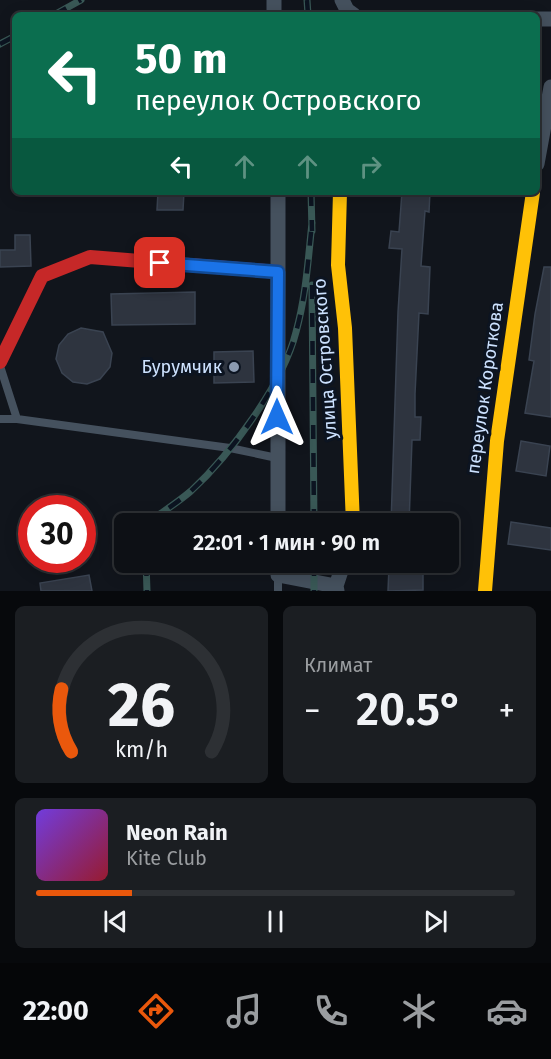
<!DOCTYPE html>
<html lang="ru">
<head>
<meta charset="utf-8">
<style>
	:root { --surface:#0d1015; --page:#1b1e22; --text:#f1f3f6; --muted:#9a9da0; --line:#2d3034; --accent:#ea580c }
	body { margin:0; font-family:"Fira Sans",sans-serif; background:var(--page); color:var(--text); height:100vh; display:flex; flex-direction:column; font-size:22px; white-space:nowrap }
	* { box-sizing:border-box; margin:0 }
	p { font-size:20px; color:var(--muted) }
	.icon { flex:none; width:33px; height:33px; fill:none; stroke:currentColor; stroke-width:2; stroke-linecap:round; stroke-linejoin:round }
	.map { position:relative; height:591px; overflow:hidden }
	.details { display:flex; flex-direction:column; gap:15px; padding:15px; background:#07090c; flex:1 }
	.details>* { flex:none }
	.banner { position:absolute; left:12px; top:12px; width:528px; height:183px; border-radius:9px; box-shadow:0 3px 15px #0003,0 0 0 2px var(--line); background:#0b6e4f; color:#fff; overflow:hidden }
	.speed { position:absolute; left:18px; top:495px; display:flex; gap:12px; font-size:30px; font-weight:700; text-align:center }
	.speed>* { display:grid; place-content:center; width:78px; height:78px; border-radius:50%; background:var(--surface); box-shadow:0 3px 15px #0003,0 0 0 2px var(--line); line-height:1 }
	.speed .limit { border:9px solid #d22; background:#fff; color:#111 }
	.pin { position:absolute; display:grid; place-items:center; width:51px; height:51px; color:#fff; margin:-26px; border-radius:12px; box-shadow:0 3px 9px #0006 }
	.me { position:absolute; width:66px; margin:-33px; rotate:0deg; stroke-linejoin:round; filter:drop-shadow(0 0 4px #0008) }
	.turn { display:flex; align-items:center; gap:21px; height:126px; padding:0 24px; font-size:27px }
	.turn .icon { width:78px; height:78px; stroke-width:2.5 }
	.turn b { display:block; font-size:42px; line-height:51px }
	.lanes { display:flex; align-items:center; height:57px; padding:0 24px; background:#0003; justify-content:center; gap:30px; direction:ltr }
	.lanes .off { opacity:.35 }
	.big { font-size:45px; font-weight:600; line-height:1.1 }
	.details .tile { flex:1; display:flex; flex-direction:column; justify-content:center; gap:9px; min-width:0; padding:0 21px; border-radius:9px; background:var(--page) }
	.details .dial { align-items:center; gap:0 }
	.dial svg { height:156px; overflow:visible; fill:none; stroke:var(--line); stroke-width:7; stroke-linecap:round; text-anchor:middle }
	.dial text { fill:var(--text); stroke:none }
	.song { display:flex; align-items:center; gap:18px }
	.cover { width:72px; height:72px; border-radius:9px; background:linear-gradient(135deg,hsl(260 70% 55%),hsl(350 70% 35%)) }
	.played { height:6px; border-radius:3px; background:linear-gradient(90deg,var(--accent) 20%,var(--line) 20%) }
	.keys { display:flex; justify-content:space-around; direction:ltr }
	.heat { display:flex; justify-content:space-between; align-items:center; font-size:33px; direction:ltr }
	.details .tiles { flex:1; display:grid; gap:15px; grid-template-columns:1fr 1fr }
	.tile:last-child { grid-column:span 2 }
	.trip { position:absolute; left:114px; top:513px; width:345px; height:60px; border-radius:9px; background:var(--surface); box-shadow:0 3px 15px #0003,0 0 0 2px var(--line); font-weight:600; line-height:60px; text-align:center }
	.dock { display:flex; height:96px; justify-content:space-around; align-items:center; background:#050608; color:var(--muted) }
	.dock .icon { width:42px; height:42px }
	.dock .on { color:var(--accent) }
	.dock b { font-size:27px; color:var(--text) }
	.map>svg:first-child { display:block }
	.building { fill:#2e343f; stroke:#3a4351; stroke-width:1.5 }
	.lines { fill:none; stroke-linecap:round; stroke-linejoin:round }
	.lane { stroke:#45515e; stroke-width:8 }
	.street { stroke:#45515e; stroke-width:15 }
	.slow { stroke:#ffc107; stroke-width:14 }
	.jam { stroke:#c62828; stroke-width:14 }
	.rail-casing { stroke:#395856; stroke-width:7 }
	.rail { stroke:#0c1421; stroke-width:4.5; stroke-dasharray:14; stroke-linecap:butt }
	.route-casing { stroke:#114b97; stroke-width:15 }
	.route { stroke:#1a73e8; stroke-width:10 }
	.poi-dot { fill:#8b9ab0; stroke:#0c1421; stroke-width:2 }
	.labels { text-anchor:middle; stroke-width:6; stroke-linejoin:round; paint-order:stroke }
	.street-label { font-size:18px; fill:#cde2ff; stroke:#0c1421 }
	.poi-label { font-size:18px; fill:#cde2ff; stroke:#0c1421; text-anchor:end }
</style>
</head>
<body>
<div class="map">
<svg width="551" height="591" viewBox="0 0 551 591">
	<rect width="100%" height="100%" fill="#11151c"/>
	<path class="building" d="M158 192H184L183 210H157Z
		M402 192H430L429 212 425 211 421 266 430 267 428 314 419 313 415 394V417H421L420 440H412L409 524H391L398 312 402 249 389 248 391 231 399 232Z
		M15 235H30L31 266 0 267V250H15Z
		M544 267H551V417L525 413 534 361 529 360 535 314Z
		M195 292V324L112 325 111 294Z
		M81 328 103 332 112 353 110 367 100 379 87 384 73 382 62 373 56 359 59 345 68 334Z
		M253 351 254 382 214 383V352Z
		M521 441 550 446 546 476 516 471Z
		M511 522 551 528V550L508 544Z
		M389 567 423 568V590L388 591Z
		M89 575 92 591H41L40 583Z"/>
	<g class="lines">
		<path class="lane" d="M0 366 17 419
			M0 419H17L230 448 277 458
			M278 591V575"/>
		<path class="street" d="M274 0V15
			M342 0 347 10 354 15
			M537 19H551
			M537 164 551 87
			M278 524V192
			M278 562V575L336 586
			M337 591 336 586 344 562"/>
		<path class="slow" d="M340 192 338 265 345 328 353 524
			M485 591 497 441 533 192"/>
		<path class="jam" d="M0 362 42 276 90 257 278 272"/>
		<g class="rail-casing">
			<path id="rail" d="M307 0 308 15
				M54 15 81 0
				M0 44 15 36
				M311 192 312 231
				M312 285 314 524
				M146 524C161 513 177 503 191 491 230 455 283 384 296 332 306 296 308 260 312 223
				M146 562 147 591
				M314 562V591"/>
		</g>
		<use href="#rail" class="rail"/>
	</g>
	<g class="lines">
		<g class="route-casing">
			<path id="route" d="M160 263 278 272 277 417"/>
		</g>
		<use href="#route" class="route"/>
	</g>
	<circle class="poi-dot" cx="234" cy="367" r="6"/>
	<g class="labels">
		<g class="street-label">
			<text transform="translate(325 359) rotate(-94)" y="6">улица Островского</text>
			<text transform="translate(485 388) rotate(-82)" y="6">переулок Короткова</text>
		</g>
		<g class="poi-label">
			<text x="222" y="373">Бурумчик</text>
		</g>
	</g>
</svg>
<div class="speed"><div class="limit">30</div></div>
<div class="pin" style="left:160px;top:263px;background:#d93025"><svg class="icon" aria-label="arrive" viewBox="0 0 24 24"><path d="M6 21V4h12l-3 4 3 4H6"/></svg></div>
<svg class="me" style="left:277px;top:417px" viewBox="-20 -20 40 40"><path d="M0-17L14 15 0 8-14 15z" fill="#1a73e8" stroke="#fff" stroke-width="4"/></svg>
<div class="trip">22:01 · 1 мин · 90 m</div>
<div class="banner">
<div class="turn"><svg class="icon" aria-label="left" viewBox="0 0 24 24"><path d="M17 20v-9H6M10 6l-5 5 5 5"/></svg><div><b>50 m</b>переулок Островского</div></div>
<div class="lanes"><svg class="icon" aria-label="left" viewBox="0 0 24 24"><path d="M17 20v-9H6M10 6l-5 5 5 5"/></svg><svg class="icon off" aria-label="ahead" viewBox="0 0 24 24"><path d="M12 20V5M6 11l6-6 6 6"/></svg><svg class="icon off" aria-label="ahead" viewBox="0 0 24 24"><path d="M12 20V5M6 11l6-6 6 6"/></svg><svg class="icon off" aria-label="right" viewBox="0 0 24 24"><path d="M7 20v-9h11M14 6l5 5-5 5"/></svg></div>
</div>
</div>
<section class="details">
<div class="tiles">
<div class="tile dial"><svg viewBox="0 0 100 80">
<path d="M14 69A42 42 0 1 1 86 69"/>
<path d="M14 69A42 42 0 0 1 9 37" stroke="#ea580c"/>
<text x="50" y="56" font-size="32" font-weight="700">26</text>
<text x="50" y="72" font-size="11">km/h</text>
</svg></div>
<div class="tile"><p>Климат</p>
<div class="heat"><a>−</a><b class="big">20.5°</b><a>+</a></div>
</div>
<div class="tile">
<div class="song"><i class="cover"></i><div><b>Neon Rain</b><p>Kite Club</p></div></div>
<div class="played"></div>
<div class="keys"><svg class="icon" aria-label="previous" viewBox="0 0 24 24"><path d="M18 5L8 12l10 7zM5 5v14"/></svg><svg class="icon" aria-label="pause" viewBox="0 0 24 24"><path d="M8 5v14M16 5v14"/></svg><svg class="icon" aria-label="next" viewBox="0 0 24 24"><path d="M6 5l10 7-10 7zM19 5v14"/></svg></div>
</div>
</div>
</section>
<nav class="dock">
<b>22:00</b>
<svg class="icon on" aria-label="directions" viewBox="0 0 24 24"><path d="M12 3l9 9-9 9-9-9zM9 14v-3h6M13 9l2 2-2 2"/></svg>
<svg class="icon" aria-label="music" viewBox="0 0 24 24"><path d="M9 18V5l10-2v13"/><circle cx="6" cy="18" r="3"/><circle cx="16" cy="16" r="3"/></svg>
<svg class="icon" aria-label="phone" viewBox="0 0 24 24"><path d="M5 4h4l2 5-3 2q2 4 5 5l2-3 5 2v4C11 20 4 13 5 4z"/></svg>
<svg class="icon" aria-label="climate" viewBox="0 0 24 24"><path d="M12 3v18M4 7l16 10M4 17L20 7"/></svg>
<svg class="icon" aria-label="car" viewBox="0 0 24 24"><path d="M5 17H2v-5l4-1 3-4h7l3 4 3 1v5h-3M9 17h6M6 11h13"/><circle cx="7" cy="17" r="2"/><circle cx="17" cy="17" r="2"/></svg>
</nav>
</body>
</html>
